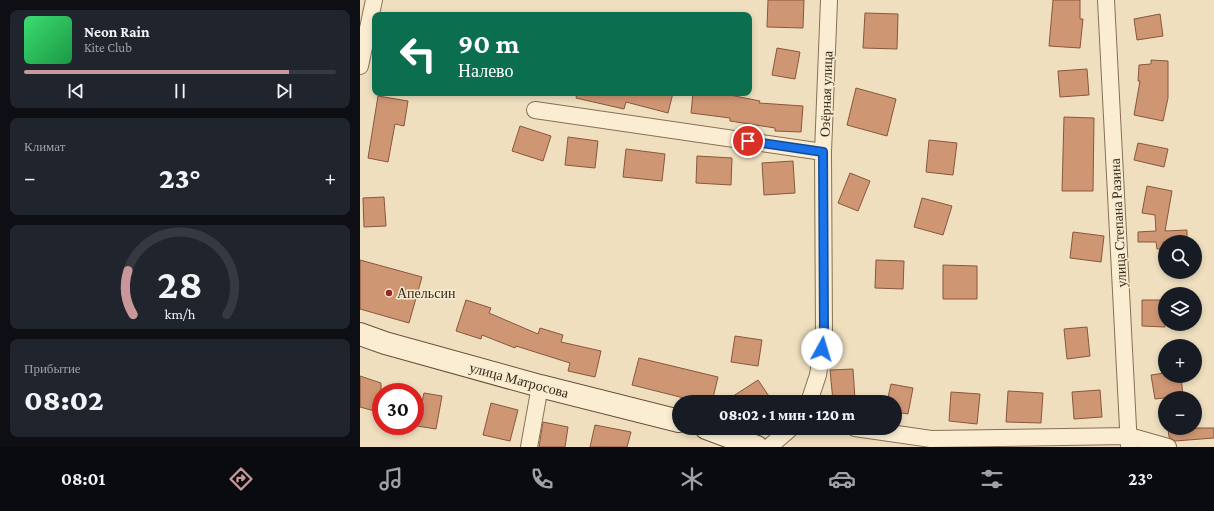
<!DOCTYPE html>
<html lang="ru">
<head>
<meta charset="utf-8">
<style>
	:root { --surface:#171b24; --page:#20242c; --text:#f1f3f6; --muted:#9ea1a6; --line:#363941; --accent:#c9969a }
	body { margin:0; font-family:"Crimson Pro",serif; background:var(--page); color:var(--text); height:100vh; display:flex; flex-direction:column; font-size:15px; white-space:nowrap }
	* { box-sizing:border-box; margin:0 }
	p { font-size:13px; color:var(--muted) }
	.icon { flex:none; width:22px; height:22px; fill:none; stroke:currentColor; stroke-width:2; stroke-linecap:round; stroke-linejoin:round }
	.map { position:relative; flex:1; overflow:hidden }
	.side { display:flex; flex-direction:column; gap:10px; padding:10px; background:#0d0f14; width:360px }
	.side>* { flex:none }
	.top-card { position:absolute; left:12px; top:12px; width:380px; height:84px; border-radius:8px; box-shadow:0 2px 6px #0003; background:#0b6e4f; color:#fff; overflow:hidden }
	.tools { position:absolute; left:798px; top:235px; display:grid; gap:8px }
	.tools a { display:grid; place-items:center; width:44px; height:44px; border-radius:50%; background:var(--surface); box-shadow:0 2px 6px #0003; font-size:20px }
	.speed { position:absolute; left:12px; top:383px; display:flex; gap:8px; font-size:20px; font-weight:700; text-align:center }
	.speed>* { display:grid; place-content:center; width:52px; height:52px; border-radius:50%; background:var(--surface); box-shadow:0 2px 6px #0003; line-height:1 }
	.speed .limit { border:6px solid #d22; background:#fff; color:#111 }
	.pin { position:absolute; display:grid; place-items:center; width:34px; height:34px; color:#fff; margin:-17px; border:2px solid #fff; border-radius:50%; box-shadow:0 1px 4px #0007 }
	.me { position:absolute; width:44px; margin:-22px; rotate:6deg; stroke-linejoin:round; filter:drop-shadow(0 0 3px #0008) }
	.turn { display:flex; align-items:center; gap:14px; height:84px; padding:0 20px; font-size:18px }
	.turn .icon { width:52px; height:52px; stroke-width:2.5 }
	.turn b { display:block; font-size:28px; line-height:34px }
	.big { font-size:30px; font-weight:800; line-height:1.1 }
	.side .widget { flex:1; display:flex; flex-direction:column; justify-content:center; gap:6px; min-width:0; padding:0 14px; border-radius:8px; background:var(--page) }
	.side .dial { align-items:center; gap:0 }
	.dial svg { height:104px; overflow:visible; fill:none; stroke:var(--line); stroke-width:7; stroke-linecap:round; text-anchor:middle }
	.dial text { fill:var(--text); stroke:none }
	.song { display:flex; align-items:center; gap:12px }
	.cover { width:48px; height:48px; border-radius:6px; background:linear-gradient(135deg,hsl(140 70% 55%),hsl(140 70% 35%)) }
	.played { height:4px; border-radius:2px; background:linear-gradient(90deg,var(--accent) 85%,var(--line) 85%) }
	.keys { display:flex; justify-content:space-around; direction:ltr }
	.heat { display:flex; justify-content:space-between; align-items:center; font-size:22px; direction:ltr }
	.trip { position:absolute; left:312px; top:395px; width:230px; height:40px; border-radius:20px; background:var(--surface); box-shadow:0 2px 6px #0003; font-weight:800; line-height:40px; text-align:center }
	.tab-bar { display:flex; height:64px; justify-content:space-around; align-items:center; background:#090b0e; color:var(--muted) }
	.tab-bar .icon { width:28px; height:28px }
	.tab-bar .active { color:var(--accent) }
	.tab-bar b { font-size:18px; color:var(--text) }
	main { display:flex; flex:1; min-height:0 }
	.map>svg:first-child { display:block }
	.building { fill:#cf9673; stroke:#88573c }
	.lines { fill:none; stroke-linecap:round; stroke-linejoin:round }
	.minor-casing { stroke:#886f57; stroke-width:18 }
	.secondary-casing { stroke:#6a503a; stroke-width:24 }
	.minor { stroke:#faedd2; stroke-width:16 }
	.secondary { stroke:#faedd2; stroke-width:22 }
	.route-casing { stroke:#114b97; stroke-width:10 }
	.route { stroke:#1a73e8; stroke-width:7 }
	.poi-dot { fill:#99252a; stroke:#f6eacf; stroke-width:1.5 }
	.labels { text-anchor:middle; stroke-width:3; stroke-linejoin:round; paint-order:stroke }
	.street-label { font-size:14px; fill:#37281c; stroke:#f6eacf }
	.poi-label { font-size:14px; fill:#37281c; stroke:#f6eacf; text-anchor:start }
</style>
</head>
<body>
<main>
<section class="side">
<div class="widget">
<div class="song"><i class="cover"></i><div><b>Neon Rain</b><p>Kite Club</p></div></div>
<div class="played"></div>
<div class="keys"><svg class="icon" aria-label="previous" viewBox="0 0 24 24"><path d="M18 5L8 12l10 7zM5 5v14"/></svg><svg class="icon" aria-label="pause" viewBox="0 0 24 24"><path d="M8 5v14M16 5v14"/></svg><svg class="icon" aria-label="next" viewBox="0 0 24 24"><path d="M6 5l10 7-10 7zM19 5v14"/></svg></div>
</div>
<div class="widget"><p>Климат</p>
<div class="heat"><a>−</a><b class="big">23°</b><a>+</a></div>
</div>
<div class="widget dial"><svg viewBox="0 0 100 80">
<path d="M14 69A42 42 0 1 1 86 69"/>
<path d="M14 69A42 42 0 0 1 10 35" stroke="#c9969a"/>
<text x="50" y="56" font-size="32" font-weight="700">28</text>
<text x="50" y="72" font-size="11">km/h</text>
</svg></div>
<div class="widget"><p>Прибытие</p><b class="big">08:02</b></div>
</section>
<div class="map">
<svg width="854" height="447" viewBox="0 0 854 447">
	<rect width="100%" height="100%" fill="#efdfbf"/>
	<path class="building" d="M408 0H444L443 28 407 27Z
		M693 0H720V19H723L720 48 689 46Z
		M505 13 538 14 537 49 503 48Z
		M800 14 803 36 777 40 774 19Z
		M417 48 440 52 435 79 412 75Z
		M791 60 808 61V98L803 121 774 115 780 81H778L779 65 791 64Z
		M727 69 729 95 700 97 698 71Z
		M496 88 536 99 527 136 487 125Z
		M217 93H313L308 113 266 102 264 109 216 98Z
		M333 93H360L400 101 399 103 443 106 441 132 415 131V128L370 121V118L331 113Z
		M18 96 48 101 44 126 35 124 28 162 8 158Z
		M704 117 734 118 733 191H702Z
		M160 126 191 136 183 161 152 151Z
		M208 137 238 141 235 168 205 165Z
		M569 140 597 143 593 175 566 172Z
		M778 143 808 149 804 167 774 160Z
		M266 149 305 154 302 181 263 177Z
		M337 156 372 158 371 185 336 183Z
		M433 161 435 193 404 195 402 163Z
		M490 173 510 181 498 211 478 203Z
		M787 186 812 191 805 231 827 230V242H803L802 249H797L796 242H778V232L796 231 795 215 782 213Z
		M24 197 26 226 4 227 3 198Z
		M562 198 592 206 583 235 554 227Z
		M713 232 744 236 741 262 710 258Z
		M0 260 62 277 49 323 0 309Z
		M516 260 544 261 543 289 515 288Z
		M583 265 617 266V299H583Z
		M106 300 131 308 129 313 178 334 180 328 203 335 201 342 241 351 235 377 208 371 210 363 156 346 155 348 122 335 121 339 96 331Z
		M782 300H805V327L782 326Z
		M727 327 730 356 707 359 704 329Z
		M375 336 402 340 398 366 371 362Z
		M279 358 358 377 352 402H340L272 385Z
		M493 369 495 399 473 401 470 370Z
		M805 373V376H821L823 396 795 399 791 375Z
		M0 376 21 383V404L18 412 0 407Z
		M398 380 413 402H364Z
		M531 384 553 388 548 414 535 412V402H527Z
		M740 390 742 417 714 419 712 392Z
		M648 391 683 393 681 423 646 422Z
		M591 392 620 394 617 424 589 421Z
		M64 393 82 396 76 429 57 426Z
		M131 403 158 410 150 441 123 435Z
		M183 422 208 427 205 447H179Z
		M235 425 271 432 267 447H230Z
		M808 428H854V438L815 441 809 437Z"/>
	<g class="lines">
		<g class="minor-casing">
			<path id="minor" d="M746 0 769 447
				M0 66 14 0
				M175 110 463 152
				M449 402 458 375 464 335 463 152 469 0
				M495 428 571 439 769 436 808 447
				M169 447 180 386
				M409 447 431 428"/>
		</g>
		<g class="secondary-casing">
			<path id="secondary" d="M0 334 25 343 180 386 319 421
				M346 428 397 447"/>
		</g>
		<use href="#minor" class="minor"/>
		<use href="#secondary" class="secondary"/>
	</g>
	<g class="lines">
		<g class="route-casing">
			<path id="route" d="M388 141 463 152 464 335 462 349"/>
		</g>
		<use href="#route" class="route"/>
	</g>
	<circle class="poi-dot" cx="29" cy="293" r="4"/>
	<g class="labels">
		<g class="street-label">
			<text transform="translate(466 94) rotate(-88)" y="5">Озёрная улица</text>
			<text transform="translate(758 223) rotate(-93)" y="5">улица Степана Разина</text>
			<text transform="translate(159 380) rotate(15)" y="5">улица Матросова</text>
		</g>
		<g class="poi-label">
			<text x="37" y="298">Апельсин</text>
		</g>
	</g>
</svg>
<div class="tools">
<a><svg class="icon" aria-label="search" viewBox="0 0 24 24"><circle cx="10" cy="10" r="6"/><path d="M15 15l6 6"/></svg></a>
<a><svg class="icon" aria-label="layers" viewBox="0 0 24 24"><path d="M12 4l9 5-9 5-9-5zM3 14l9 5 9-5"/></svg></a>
<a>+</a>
<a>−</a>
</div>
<div class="speed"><div class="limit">30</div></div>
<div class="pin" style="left:388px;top:141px;background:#d93025"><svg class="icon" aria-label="arrive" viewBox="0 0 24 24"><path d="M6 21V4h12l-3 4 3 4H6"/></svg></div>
<svg class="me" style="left:462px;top:349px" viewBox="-20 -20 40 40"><circle r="19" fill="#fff"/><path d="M0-13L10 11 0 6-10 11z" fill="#1a73e8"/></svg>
<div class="trip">08:02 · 1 мин · 120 m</div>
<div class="top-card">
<div class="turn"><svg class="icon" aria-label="left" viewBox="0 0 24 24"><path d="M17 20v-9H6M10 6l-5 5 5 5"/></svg><div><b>90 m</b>Налево</div></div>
</div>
</div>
</main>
<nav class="tab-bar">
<b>08:01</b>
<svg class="icon active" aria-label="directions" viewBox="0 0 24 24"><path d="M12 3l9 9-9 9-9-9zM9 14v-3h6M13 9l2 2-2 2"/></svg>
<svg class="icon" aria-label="music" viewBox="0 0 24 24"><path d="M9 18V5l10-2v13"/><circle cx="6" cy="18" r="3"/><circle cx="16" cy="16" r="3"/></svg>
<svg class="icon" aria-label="phone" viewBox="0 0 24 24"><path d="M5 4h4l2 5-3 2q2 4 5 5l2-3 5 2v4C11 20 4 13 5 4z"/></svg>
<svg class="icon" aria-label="climate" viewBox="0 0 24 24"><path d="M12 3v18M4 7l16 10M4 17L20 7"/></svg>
<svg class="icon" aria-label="car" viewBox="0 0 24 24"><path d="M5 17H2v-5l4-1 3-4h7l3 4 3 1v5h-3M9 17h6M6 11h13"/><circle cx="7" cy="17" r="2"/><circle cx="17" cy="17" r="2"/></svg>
<svg class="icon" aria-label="filters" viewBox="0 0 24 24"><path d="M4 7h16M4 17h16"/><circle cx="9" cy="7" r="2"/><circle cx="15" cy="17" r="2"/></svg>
<b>23°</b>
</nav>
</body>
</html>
